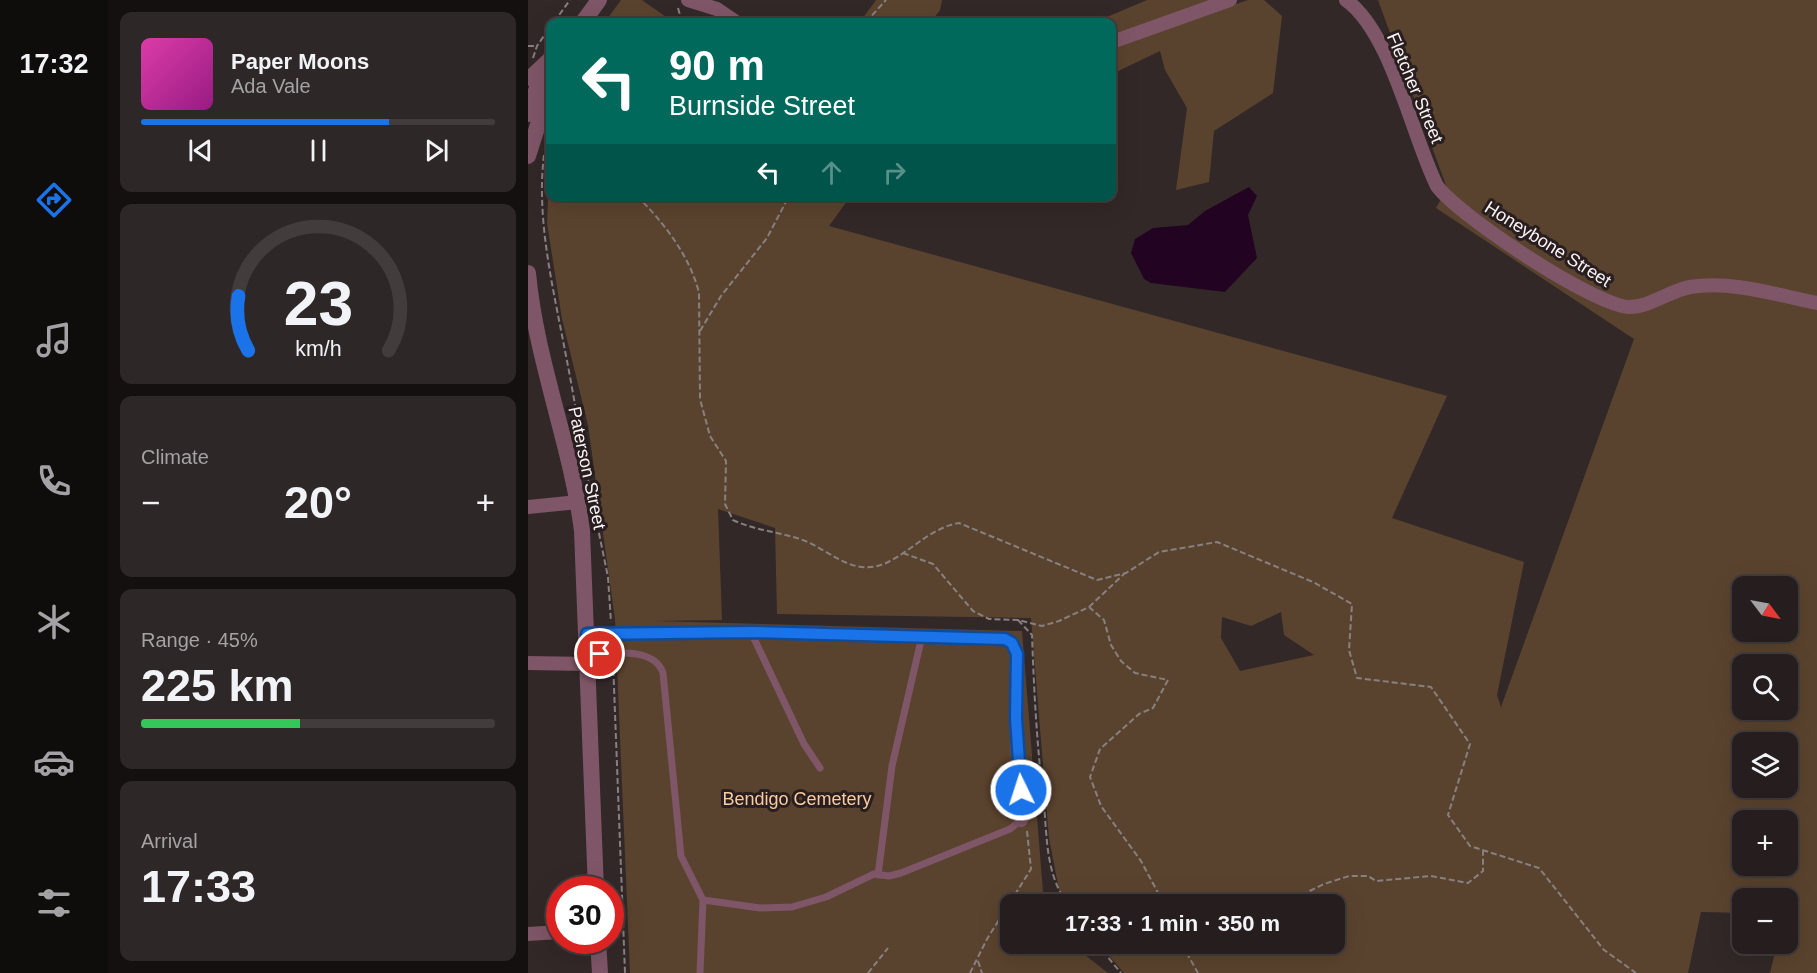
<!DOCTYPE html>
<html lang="en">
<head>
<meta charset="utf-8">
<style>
	:root { --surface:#261e1e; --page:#2e2727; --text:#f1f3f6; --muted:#a4a2a4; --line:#423c3c; --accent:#1a73e8 }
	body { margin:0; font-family:Helvetica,sans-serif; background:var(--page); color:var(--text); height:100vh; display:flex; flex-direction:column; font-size:22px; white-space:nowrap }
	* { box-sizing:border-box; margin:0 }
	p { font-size:20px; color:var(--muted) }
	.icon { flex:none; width:33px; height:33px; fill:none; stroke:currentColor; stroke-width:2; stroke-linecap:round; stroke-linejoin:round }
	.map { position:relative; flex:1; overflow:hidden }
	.drawer { display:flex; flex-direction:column; gap:12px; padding:12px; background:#151010; width:420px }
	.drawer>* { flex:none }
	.guide { position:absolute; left:18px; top:18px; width:570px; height:183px; border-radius:12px; box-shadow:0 6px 24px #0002,0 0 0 2px var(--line); background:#00695c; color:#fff; overflow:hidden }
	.needle { width:39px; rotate:122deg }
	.buttons { position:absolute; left:1204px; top:576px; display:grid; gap:12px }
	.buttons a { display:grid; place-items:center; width:66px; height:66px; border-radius:12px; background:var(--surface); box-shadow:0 6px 24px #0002,0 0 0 2px var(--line); font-size:30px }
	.speed { position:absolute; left:18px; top:876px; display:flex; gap:12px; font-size:30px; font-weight:700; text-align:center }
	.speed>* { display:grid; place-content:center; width:78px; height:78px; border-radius:50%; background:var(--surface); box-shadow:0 6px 24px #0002,0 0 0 2px var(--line); line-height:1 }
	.speed .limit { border:9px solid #d22; background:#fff; color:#111 }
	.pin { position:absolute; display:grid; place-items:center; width:51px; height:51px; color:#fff; margin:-26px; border:3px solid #fff; border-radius:50%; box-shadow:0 2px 6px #0007 }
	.me { position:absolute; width:66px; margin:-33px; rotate:356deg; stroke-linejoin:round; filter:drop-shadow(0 0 4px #0008) }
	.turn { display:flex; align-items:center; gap:21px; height:126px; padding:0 24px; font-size:27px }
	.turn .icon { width:78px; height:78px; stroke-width:2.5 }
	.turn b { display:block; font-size:42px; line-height:51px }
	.lanes { display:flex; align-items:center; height:57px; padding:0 24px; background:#0003; justify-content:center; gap:30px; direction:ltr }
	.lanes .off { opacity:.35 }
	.big { font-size:45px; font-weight:700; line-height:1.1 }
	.drawer .widget { flex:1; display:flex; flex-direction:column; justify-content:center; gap:9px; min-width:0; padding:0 21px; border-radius:12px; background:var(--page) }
	.drawer .dial { align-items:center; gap:0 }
	.dial svg { height:156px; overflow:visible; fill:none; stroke:var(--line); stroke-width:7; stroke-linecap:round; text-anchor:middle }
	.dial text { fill:var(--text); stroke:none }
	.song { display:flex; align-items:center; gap:18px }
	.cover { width:72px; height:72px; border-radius:9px; background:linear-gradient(135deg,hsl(320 70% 55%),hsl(310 70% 35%)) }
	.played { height:6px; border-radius:3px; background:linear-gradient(90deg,var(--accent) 70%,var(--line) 70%) }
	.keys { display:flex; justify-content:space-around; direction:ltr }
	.heat { display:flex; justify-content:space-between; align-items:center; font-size:33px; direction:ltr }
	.charge { height:9px; border-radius:4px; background:linear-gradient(90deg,#34c759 45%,var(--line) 0) }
	.trip { position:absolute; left:472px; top:894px; width:345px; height:60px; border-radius:12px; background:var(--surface); box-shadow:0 6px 24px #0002,0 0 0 2px var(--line); font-weight:700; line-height:60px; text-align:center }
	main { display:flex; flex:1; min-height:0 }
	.dock { display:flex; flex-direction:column; width:108px; justify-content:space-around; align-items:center; background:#0f0c0c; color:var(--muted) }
	.dock .icon { width:42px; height:42px }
	.dock .selected { color:var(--accent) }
	.dock b { font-size:27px; color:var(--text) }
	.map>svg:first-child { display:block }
	.green { fill:#5a432e; fill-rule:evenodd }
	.water { fill:#220422 }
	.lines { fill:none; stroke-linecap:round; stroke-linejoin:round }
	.path { stroke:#888080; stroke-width:2; stroke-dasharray:6 3; stroke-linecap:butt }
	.service { stroke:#7f5667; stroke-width:7 }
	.minor { stroke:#7f5667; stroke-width:14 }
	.tertiary { stroke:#7f5667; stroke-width:16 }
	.route-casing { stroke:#114b97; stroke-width:15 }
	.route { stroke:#1a73e8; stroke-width:10 }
	.labels { text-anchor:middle; stroke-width:6; stroke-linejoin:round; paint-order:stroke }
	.street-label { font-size:18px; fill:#f9f3f3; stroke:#281e1f }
	.park-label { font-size:18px; fill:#facb9e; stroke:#281e1f }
</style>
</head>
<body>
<main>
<nav class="dock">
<b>17:32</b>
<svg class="icon selected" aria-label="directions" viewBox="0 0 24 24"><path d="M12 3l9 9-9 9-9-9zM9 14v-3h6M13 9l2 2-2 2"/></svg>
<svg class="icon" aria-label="music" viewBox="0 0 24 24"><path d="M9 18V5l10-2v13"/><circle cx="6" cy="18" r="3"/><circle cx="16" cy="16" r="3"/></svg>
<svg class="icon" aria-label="phone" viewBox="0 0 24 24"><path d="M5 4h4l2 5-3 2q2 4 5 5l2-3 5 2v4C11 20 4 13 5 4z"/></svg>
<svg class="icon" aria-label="climate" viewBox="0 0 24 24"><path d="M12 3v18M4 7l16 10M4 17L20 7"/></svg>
<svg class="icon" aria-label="car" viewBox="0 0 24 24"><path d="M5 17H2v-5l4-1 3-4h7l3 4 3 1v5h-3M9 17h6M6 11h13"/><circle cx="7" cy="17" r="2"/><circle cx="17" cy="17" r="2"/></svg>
<svg class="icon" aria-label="filters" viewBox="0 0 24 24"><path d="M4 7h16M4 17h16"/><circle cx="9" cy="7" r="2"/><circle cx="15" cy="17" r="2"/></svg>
</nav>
<section class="drawer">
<div class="widget">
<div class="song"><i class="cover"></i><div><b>Paper Moons</b><p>Ada Vale</p></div></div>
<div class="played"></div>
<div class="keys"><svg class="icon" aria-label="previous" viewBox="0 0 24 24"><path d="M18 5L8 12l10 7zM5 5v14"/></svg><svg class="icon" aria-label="pause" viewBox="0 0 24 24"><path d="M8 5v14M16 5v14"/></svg><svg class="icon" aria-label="next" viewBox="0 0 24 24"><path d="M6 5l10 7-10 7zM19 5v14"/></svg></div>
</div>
<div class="widget dial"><svg viewBox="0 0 100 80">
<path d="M14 69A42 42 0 1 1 86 69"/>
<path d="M14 69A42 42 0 0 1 9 41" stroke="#1a73e8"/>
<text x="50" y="56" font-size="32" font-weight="700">23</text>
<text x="50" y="72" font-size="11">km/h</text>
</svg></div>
<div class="widget"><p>Climate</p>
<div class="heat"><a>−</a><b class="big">20°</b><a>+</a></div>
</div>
<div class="widget"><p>Range · 45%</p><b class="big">225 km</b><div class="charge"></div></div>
<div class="widget"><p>Arrival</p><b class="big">17:33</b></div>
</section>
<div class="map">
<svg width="1289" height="973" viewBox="0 0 1289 973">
	<rect width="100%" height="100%" fill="#322828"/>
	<path class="green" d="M93 0H114L145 22H77Z
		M348 0H414L412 10 403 22H332Z
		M619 0H691L584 37V22H567Z
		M720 0H736L754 16 745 93 686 131 681 182 648 190 659 108 637 70 632 51 584 74V46Z
		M850 0H1289V973H1242L1249 944H1260V898H1215V913L1173 912 1160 973H596L571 944H807V904H542L531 890 521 838 503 618 249 614 247 528 190 509 194 620 125 621 494 631 516 904H483V944H543L580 973H102L87 619 60 425 34 319 19 223 22 155V196L322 197 301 226 919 396 864 518 996 562 969 695 973 707 1106 339 908 208 919 188ZM1215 586H1260V632H1215ZM753 612 756 635 786 655 712 671 693 638 694 617 723 626ZM1215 664H1260V710H1215ZM1215 742H1260V788H1215ZM1215 820H1260V866H1215Z"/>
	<path class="water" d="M721 187 729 196 720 215 729 258 697 292 623 283 616 279 603 253 607 239 625 228 660 225 677 211Z"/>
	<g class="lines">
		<path class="path" d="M150 8 154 22
			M26 22 42 0
			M338 22 358 0
			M0 46H9
			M5 58 9 46 22 27
			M16 155C8 219 25 287 37 351 45 390 51 430 58 469
			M109 196C136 223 162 256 171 293L172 399 182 436 198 461 197 504 205 520C226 530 250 532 272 539 302 549 323 578 358 563 384 551 402 528 431 523L569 580 598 573 631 552 689 542 785 582 824 604 821 650 829 678 903 687 942 744 920 815 942 846 1011 868 1076 950 1108 973
			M172 331 193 296 239 238 261 196
			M60 480 80 577 83 622
			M375 553 405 564 445 611 461 619 490 620 514 626 531 621 561 607 576 620 583 645 593 661 607 673 640 680 625 708 611 714 572 749 562 777 573 806 613 861 636 904
			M561 607 596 574
			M490 620 504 635C506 692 509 748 516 804 519 838 518 876 540 904
			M85 661 97 973
			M739 904 763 900 796 884 821 876H840L848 881 903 876 940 883 955 871V850
			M569 944 593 973
			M656 944 657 950 670 973
			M450 961 454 973
			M340 973 360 948
			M442 973 459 939 503 869 499 831"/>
		<path class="service" d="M223 632 276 744 292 768
			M60 654C83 654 126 646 135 673L153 856 175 900 172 973
			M350 875 364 766 394 636
			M175 900 232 908 264 907 298 897 346 874 361 876 373 873 482 829 493 820"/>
		<path class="minor" d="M160 0 189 9 208 22
			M818 0C863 32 884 136 909 186 931 216 1065 305 1101 307 1122 307 1141 291 1162 287 1203 280 1249 295 1289 303
			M584 42 702 0
			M0 79 22 58
			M0 507 50 502
			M59 634 223 632 477 639 484 643 489 654 488 719 493 820
			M0 663 60 664
			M0 934 32 932"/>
		<path class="tertiary" d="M55 22 71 0
			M0 114 9 88 22 64
			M0 156 22 87
			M0 273C8 361 43 444 54 531L68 890
			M70 940 72 973"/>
	</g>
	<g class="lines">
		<g class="route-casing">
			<path id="route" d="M72 654H60L59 634 223 632 477 639 484 643 489 654 488 719 493 790"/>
		</g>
		<use href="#route" class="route"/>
	</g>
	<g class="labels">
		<g class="street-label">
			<text transform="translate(887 88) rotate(67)" y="6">Fletcher Street</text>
			<text transform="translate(1020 244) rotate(32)" y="6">Honeybone Street</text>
			<text transform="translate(59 468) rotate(78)" y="6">Paterson Street</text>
		</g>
		<g class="park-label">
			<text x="269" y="805">Bendigo Cemetery</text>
		</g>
	</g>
</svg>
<div class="buttons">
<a><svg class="needle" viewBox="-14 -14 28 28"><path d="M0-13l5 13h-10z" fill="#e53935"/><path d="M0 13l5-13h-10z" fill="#a4a2a4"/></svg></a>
<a><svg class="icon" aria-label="search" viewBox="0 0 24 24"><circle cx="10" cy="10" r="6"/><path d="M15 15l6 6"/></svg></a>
<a><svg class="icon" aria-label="layers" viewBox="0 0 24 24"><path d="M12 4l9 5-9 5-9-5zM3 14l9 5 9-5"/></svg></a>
<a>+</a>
<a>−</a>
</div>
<div class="speed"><div class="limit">30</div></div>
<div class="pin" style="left:72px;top:654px;background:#d93025"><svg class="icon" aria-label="arrive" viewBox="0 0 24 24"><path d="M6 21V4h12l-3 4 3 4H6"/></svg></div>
<svg class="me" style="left:493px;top:790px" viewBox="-20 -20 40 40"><circle r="17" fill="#1a73e8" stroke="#fff" stroke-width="3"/><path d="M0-11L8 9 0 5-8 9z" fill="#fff"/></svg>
<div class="trip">17:33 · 1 min · 350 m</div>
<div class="guide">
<div class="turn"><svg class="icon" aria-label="left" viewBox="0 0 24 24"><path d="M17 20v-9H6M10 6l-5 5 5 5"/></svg><div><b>90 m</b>Burnside Street</div></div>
<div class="lanes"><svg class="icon" aria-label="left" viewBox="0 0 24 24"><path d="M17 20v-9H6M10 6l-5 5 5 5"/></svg><svg class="icon off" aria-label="ahead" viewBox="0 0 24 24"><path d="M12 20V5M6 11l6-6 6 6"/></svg><svg class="icon off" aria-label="right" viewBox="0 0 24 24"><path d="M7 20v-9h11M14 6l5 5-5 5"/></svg></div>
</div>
</div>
</main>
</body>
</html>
